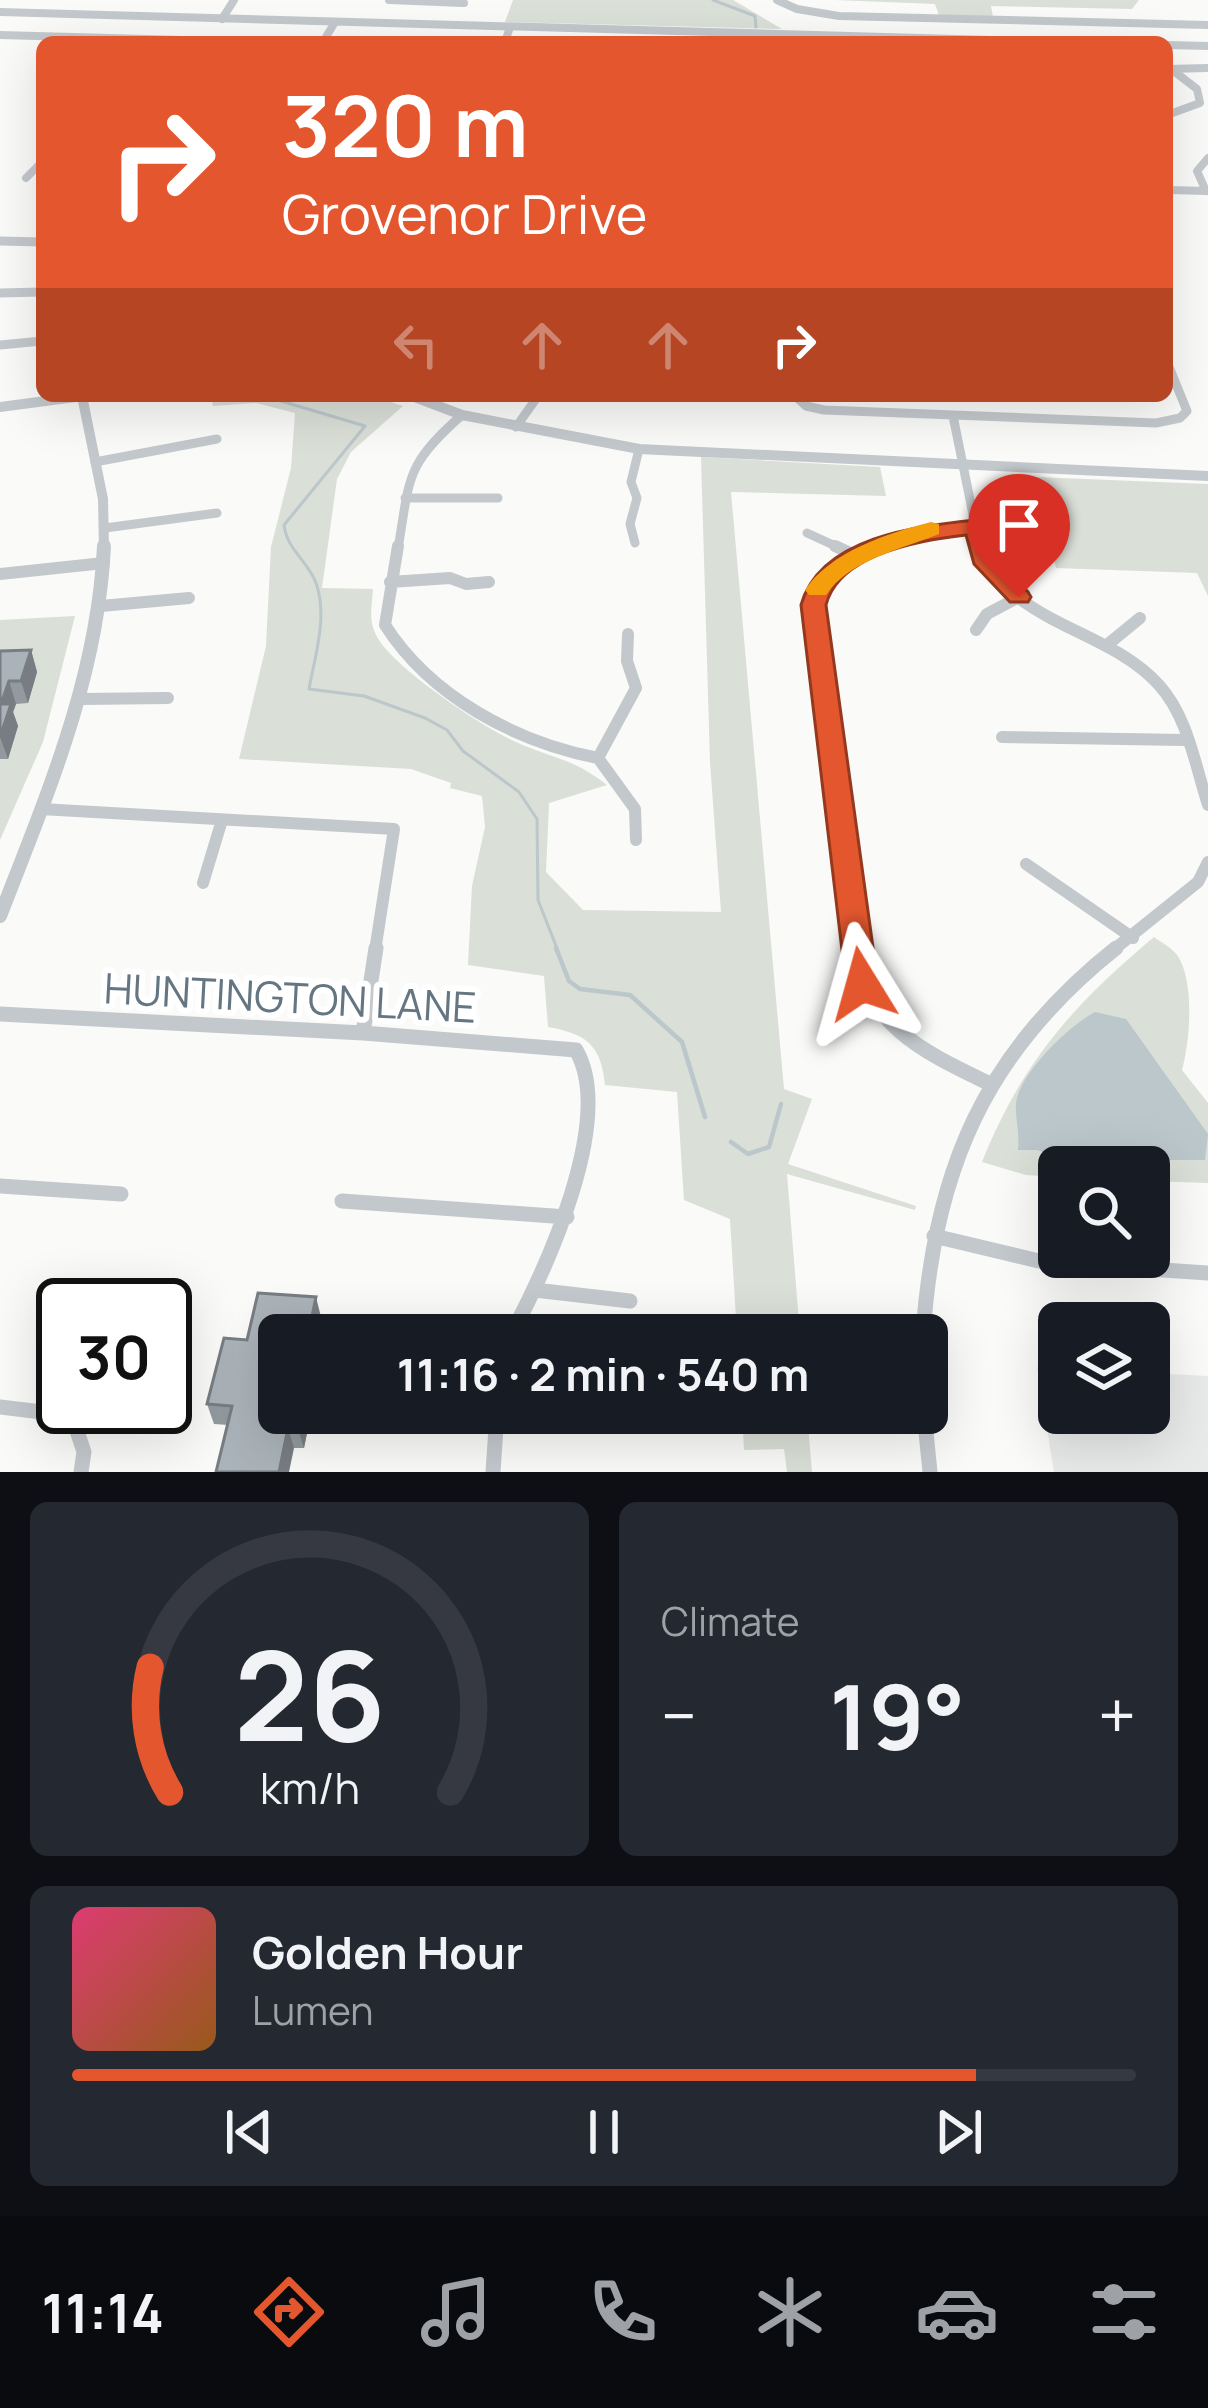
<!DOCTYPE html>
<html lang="en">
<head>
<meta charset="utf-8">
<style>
	:root { --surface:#171b24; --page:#242831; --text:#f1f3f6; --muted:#9ea1a6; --line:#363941; --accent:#e4572e }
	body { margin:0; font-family:Manrope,sans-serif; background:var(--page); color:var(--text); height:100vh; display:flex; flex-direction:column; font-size:45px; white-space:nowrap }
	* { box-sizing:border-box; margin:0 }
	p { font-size:39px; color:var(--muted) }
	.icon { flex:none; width:66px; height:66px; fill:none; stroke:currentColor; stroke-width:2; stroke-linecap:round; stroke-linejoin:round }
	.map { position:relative; height:1472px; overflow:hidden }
	.panel { display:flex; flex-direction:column; gap:30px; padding:30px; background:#0d0f14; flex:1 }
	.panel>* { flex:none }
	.top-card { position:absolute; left:36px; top:36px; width:1137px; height:366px; border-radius:18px; box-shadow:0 12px 48px #0002; background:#e4572e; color:#fff; overflow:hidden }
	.buttons { position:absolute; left:1038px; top:1146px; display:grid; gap:24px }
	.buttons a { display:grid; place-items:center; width:132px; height:132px; border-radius:18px; background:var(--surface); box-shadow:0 12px 48px #0002; font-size:60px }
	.speed { position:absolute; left:36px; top:1278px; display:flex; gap:24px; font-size:60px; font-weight:700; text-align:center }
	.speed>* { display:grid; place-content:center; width:156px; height:156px; border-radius:50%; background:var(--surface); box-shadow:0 12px 48px #0002; line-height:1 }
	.speed .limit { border:6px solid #111; border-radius:18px; background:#fff; color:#111 }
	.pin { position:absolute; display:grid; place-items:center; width:102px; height:102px; color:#fff; margin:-123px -51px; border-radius:50% 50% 50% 0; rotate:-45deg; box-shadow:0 0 12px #0007 }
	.pin .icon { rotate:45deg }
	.me { position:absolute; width:132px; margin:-66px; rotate:352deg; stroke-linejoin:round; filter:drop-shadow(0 0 9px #0008) }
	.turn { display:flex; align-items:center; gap:42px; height:252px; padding:0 48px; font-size:54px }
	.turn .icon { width:156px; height:156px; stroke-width:2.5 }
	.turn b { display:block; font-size:84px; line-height:102px }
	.lanes { display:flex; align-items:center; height:114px; padding:0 48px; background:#0003; justify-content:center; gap:60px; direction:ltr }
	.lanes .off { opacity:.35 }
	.big { font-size:90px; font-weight:700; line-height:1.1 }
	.panel .card { flex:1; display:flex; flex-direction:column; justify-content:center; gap:18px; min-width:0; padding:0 42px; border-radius:18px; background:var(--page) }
	.panel .dial { align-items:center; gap:0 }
	.dial svg { height:312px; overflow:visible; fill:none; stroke:var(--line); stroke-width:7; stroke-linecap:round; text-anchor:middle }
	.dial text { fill:var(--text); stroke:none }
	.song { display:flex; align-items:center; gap:36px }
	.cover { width:144px; height:144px; border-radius:18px; background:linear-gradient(135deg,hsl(340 70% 55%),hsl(30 70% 35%)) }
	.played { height:12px; border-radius:6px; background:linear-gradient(90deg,var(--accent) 85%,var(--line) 85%) }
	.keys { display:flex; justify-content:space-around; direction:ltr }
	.heat { display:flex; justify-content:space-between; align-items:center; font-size:66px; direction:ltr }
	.panel .tiles { flex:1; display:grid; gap:30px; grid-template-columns:1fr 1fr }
	.card:last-child { grid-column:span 2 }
	.trip { position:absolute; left:258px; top:1314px; width:690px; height:120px; border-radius:18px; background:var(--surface); box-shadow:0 12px 48px #0002; font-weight:700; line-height:120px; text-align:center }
	.menu { display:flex; height:192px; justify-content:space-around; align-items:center; background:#090b0e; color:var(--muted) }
	.menu .icon { width:84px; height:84px }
	.menu .selected { color:var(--accent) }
	.menu b { font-size:54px; color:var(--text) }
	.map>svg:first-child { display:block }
	.built { fill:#e8e9e9 }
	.green { fill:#dadfd7 }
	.water { fill:#bbc7cb }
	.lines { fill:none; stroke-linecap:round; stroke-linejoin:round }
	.stream-far1 { stroke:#bbc7cb; stroke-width:3 }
	.stream { stroke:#bbc7cb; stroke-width:4.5 }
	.minor-far3 { stroke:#c3c8cc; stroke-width:8 }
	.minor-far2 { stroke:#c3c8cc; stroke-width:9 }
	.minor-far1 { stroke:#c3c8cc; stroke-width:12 }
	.minor { stroke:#c3c8cc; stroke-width:15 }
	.tertiary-far2 { stroke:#c3c8cc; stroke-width:8 }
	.tertiary-far1 { stroke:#c3c8cc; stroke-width:10 }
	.tertiary { stroke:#c3c8cc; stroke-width:14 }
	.wall { fill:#929a9f }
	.shaded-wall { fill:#777d82 }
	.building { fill:#aab3b9; stroke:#777d82; stroke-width:3 }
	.route { fill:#e4572e; stroke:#94391e; stroke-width:3 }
	.slow { fill:#f59e0b }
	.labels { text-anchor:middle; stroke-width:12; stroke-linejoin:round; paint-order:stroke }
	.street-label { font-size:42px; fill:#657683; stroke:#fff }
</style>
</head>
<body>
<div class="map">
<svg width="1208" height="1472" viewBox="0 0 1208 1472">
	<rect width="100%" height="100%" fill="#fafaf8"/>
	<path class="built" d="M1037 1367 1059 1368V1413H1149V1373L1208 1376V1472H1054Z"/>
	<path class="green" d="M513 0H733L782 29 505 22Z
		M835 0H1139L1132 9 991 6 993 17 939 15 935 4Z
		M211 396H372L403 406 351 452 337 479 322 588 373 589C372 605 368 620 376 635 391 666 482 727 516 742 553 759 573 758 607 785L549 803 546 872 583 910 721 912 710 762 701 457 880 467 886 496 731 492 784 1089 812 1099 788 1164 916 1206 915 1210 787 1174 800 1335H737L730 1219 684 1200 677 1092 605 1085C601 1044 586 1034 548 1027L544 976 468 965 472 886 485 827 482 796 450 788 451 783 411 769 239 759 266 646 271 547 291 468 295 413 256 403 213 406Z
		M1036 477 1208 484V596L1197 573 1056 568Z
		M75 616 43 742 0 840V620Z
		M1154 937C1161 942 1172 948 1177 955 1195 980 1190 1042 1182 1070L1208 1103V1183L1149 1181V1167H1059V1177L1026 1175 982 1162C1022 1062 1073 1005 1154 937Z
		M742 1413H807L812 1472H787L784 1449 744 1450Z"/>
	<path class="water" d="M1095 1012 1126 1019 1208 1134 1205 1160H1068L1037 1150H1018C1020 1134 1015 1117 1016 1103 1020 1072 1070 1025 1095 1012Z"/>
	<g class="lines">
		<path class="stream-far1" d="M713 0 755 16 756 27
			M264 396 365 426 284 525C287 550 308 561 316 583 328 616 315 656 309 689L364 696 425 718 447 730 463 751 519 792 537 819 538 900 558 951"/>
		<path class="stream" d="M556 948 569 981 580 989 630 995 682 1042 705 1117
			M731 1142 748 1154 769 1147 781 1104"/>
		<path class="minor-far3" d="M389 0 464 3
			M777 0 797 9 839 16 1208 25
			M222 19 234 0
			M0 35 255 42
			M505 42 510 27
			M1168 69 1208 68
			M1167 115 1200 103 1197 89 1171 69
			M26 178 42 162
			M1167 190 1208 191
			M1206 191 1197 171 1208 158"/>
		<path class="minor-far2" d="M0 241 42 242
			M0 293 42 292
			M0 345 42 341
			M795 396 806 406 824 410 1156 423 1180 418 1187 411 1167 362
			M953 416 980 549
			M516 427 538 396
			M95 462 217 439
			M405 498H498
			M105 528 217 513
			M807 533 842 549
			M635 543 630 524 637 498 631 482 639 449
			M398 549C410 477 405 465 462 415
			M872 549 932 532 976 528"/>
		<path class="minor-far1" d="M398 546 385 625C431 697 516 742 598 758L635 809 636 840
			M835 546 859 557
			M979 546C1009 625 1107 627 1159 685 1188 717 1195 765 1208 805
			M0 574 104 563
			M390 582 450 578 466 584 489 582
			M101 606 189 598
			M976 630 987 614 1019 597
			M1107 645 1140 618
			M82 699 168 698
			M1002 737 1185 740
			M598 758 636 688 627 661 628 634
			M41 809 394 829 375 951
			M1026 864 1133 938
			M203 883 222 820
			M856 951 814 605C826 573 848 560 878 546
			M1112 951 1198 882 1208 862"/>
		<path class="minor" d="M856 948C866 1026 924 1052 988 1083
			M0 1014 363 1033 576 1050C616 1119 546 1269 511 1335
			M363 1033 376 948
			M0 1186 121 1194
			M342 1201 567 1217
			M934 1236 1043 1262 1208 1273
			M535 1290 630 1301
			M923 1335C934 1170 985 1052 1116 948
			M0 1407 50 1413 75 1425 84 1452 81 1472
			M924 1413 930 1472
			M493 1472 497 1413"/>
		<path class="tertiary-far2" d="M0 12 1061 42
			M323 42 335 22
			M1167 45 1208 46"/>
		<path class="tertiary-far1" d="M82 396 103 499 104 549
			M412 396 462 415 639 449 1208 476
			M0 407 83 396"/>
		<path class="tertiary" d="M0 916C47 795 98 677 104 546"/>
	</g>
	<path class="wall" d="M31 650 37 672 28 703 16 704 13 712 18 726 8 759H0V651Z
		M321 1317 279 1413H311L304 1448H294L228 1425 214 1424 207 1404 247 1340Z"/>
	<path class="shaded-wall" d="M31 650 37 672 28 703 21 681Z
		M9 681 16 704 13 712 18 726 8 759 0 737 1 704Z
		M316 1297 321 1317 317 1335H308Z
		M302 1413H311L304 1448 298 1429Z
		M288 1428 294 1448 289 1472H279Z"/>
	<path class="building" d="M31 650 21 681H9L1 704H11L0 737V651Z
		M258 1293 316 1297 308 1335H279V1413H302L298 1429 288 1428 279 1472H216L232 1406 207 1404 224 1338 247 1340Z"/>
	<path class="route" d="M976 520 987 527 998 562 1028 592 1031 597 1028 602H1010L974 564 966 535C921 540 839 553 826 605L878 984 873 993 862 996 851 993 846 984 801 605C820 537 917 526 976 520Z"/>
	<path class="slow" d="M931 522 939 524V534C902 549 849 560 826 595H809L805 590C830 552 888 533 931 522Z"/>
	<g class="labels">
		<g class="street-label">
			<text transform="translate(290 998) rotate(3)" y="15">HUNTINGTON LANE</text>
		</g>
	</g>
</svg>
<div class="buttons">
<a><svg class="icon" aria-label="search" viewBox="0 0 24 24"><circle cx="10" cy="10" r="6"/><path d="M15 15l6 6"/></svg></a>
<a><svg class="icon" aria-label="layers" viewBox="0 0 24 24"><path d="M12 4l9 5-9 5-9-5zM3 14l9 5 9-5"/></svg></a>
</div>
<div class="speed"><div class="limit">30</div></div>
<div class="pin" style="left:1019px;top:597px;background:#d93025"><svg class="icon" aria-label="arrive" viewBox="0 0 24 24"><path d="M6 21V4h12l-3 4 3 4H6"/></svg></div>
<svg class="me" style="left:862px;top:984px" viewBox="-20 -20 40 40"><path d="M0-17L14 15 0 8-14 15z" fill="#e4572e" stroke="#fff" stroke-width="4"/></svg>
<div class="trip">11:16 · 2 min · 540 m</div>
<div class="top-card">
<div class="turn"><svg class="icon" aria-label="right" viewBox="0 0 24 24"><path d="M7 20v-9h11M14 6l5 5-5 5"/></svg><div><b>320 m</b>Grovenor Drive</div></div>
<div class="lanes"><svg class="icon off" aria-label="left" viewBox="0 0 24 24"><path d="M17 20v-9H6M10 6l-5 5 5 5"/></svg><svg class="icon off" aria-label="ahead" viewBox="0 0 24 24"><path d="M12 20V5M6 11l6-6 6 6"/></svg><svg class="icon off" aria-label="ahead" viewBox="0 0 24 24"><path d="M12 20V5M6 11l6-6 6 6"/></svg><svg class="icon" aria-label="right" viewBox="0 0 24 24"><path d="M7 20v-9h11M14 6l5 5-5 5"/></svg></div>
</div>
</div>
<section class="panel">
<div class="tiles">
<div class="card dial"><svg viewBox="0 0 100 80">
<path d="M14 69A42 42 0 1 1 86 69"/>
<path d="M14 69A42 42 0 0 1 9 37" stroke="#e4572e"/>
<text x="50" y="56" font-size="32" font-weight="700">26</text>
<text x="50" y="72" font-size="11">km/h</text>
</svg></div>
<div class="card"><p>Climate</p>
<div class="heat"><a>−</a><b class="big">19°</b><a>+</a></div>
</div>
<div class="card">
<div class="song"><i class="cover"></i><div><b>Golden Hour</b><p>Lumen</p></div></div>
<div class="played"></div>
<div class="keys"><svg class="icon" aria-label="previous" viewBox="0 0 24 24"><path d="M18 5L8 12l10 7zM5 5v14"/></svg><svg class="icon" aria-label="pause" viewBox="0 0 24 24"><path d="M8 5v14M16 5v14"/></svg><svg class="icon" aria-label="next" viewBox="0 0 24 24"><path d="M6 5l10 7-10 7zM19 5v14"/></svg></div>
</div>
</div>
</section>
<nav class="menu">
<b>11:14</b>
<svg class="icon selected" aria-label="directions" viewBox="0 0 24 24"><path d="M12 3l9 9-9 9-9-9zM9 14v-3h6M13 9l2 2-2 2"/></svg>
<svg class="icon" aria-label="music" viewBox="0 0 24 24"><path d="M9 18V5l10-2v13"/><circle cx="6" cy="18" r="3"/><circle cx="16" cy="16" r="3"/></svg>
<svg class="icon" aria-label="phone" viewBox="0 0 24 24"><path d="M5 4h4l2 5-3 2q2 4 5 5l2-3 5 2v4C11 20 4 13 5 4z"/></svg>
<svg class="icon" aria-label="climate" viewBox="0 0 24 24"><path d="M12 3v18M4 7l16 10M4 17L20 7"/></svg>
<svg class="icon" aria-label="car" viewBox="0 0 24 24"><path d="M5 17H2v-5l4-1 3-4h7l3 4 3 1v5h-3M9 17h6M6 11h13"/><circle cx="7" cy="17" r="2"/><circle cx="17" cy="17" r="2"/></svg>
<svg class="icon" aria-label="filters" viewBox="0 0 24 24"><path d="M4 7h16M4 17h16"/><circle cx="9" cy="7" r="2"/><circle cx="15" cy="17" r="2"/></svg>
</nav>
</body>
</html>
